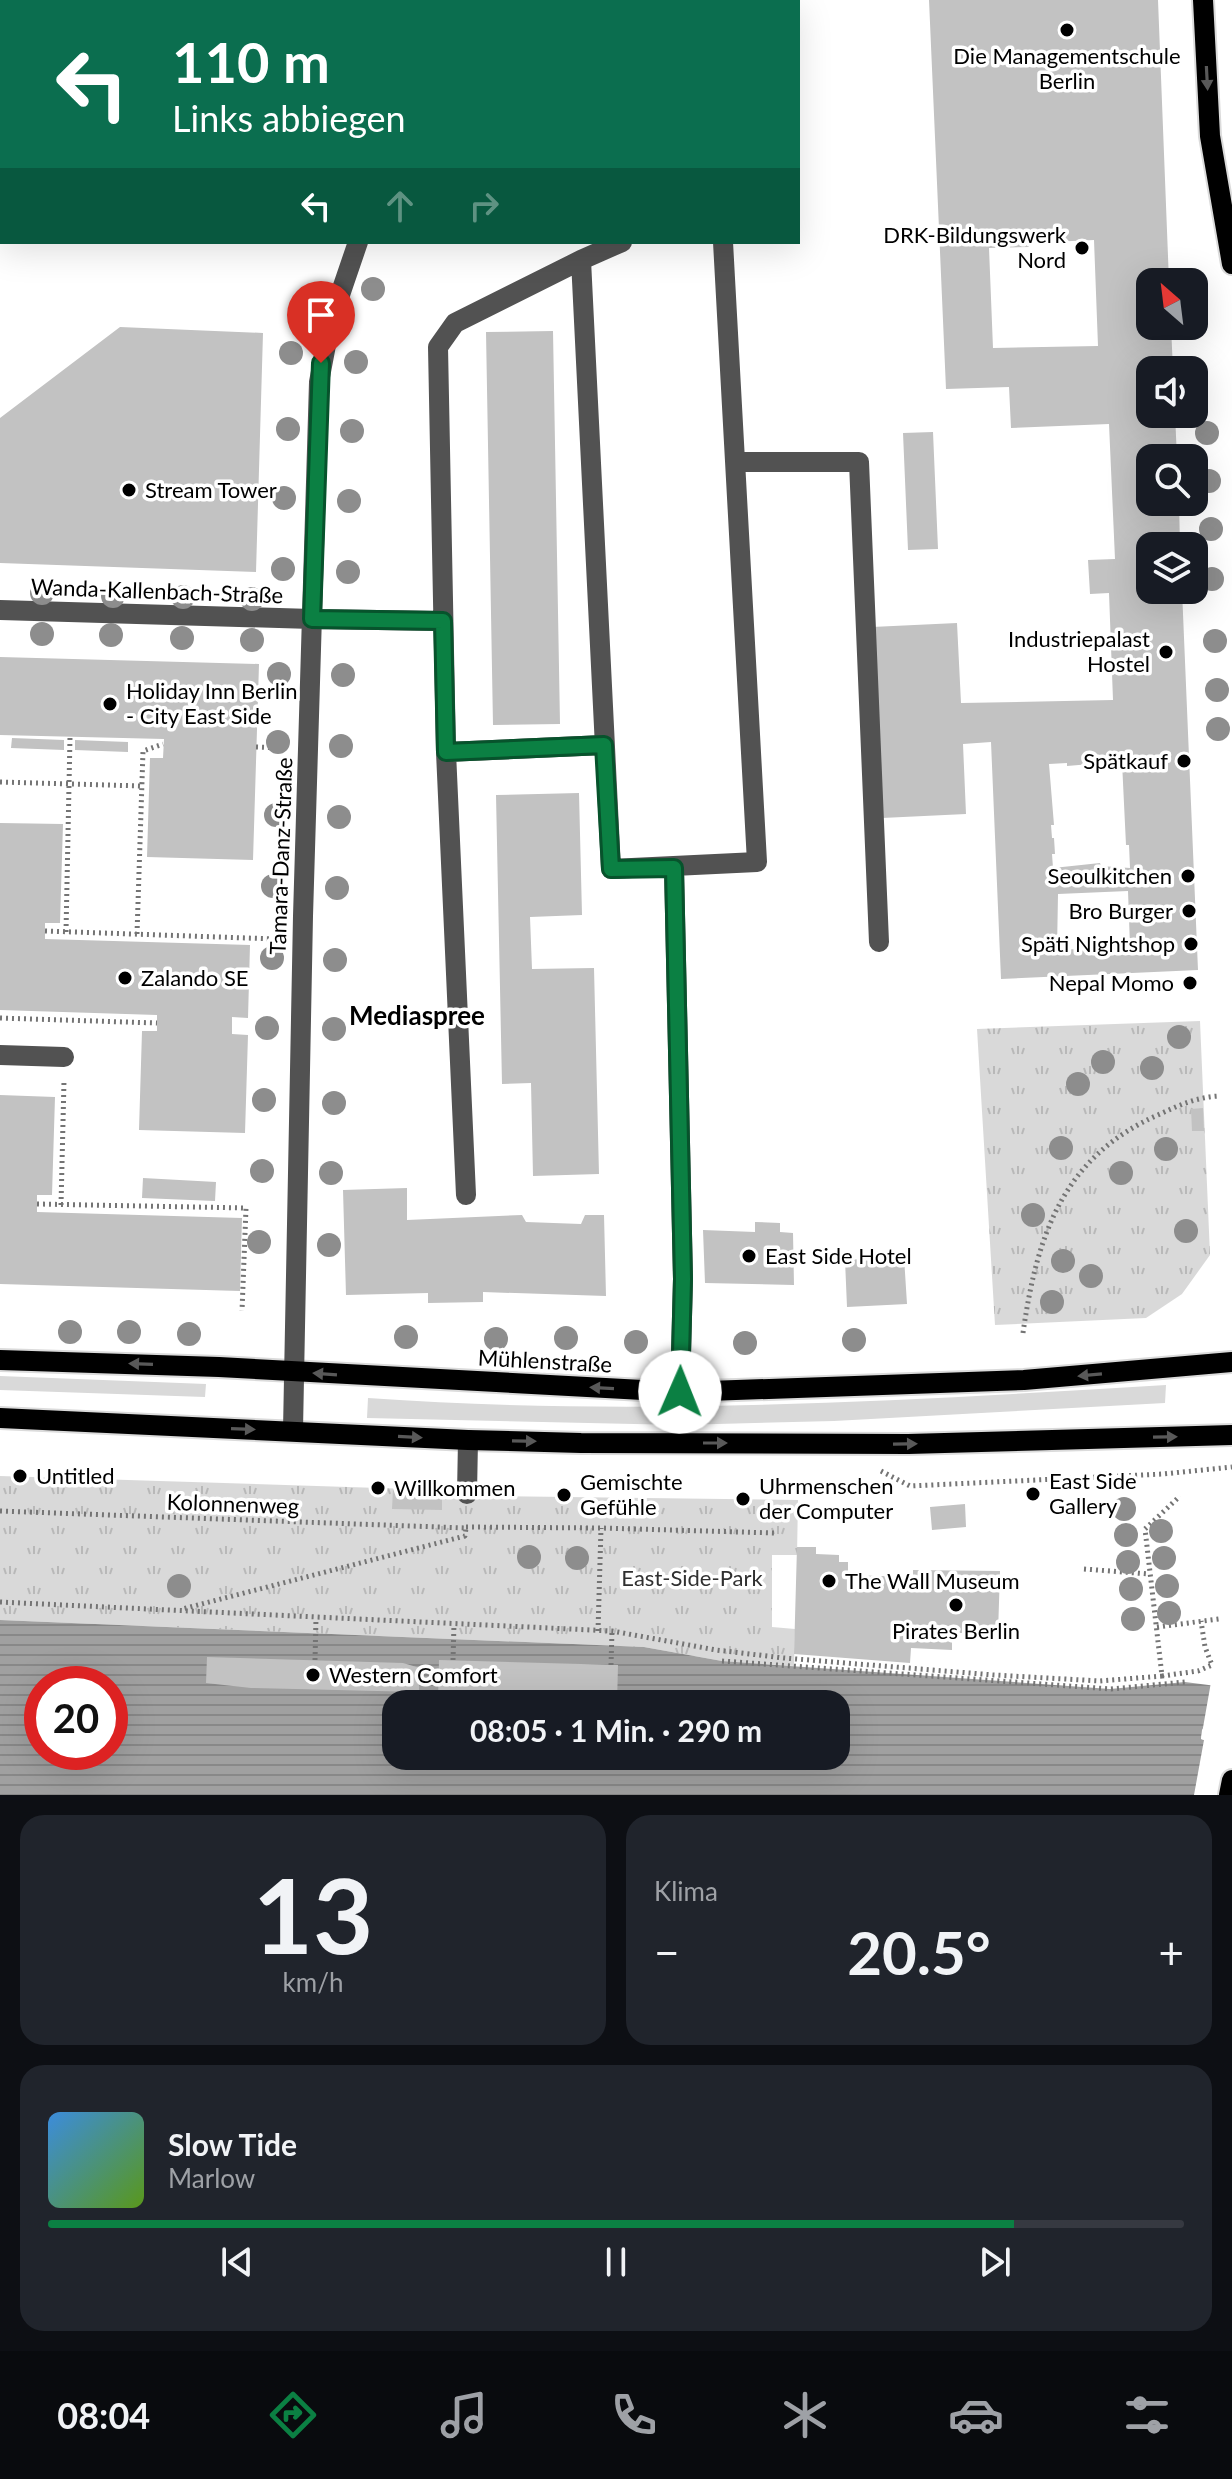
<!DOCTYPE html>
<html lang="de">
<head>
<meta charset="utf-8">
<style>
	:root { --surface:#171b24; --page:#20242c; --text:#f1f3f6; --muted:#9ea1a6; --line:#363941; --accent:#0b8043 }
	body { margin:0; font-family:Lato,sans-serif; background:var(--page); color:var(--text); height:100vh; display:flex; flex-direction:column; font-size:30px; white-space:nowrap }
	* { box-sizing:border-box; margin:0 }
	p { font-size:26px; color:var(--muted) }
	.icon { flex:none; width:44px; height:44px; fill:none; stroke:currentColor; stroke-width:2; stroke-linecap:round; stroke-linejoin:round }
	.map { position:relative; height:1795px; overflow:hidden }
	.side { display:flex; flex-direction:column; gap:20px; padding:20px; background:#0d0f14; flex:1 }
	.side>* { flex:none }
	.banner { position:absolute; left:0px; top:0px; width:800px; height:244px; box-shadow:0 8px 32px #0002; background:#0b6e4f; color:#fff; overflow:hidden }
	.needle { width:52px; rotate:332deg }
	.fabs { position:absolute; left:1136px; top:268px; display:grid; gap:16px }
	.fabs a { display:grid; place-items:center; width:72px; height:72px; border-radius:16px; background:var(--surface); box-shadow:0 8px 32px #0002; font-size:40px }
	.speed { position:absolute; left:24px; top:1666px; display:flex; gap:16px; font-size:40px; font-weight:700; text-align:center }
	.speed>* { display:grid; place-content:center; width:104px; height:104px; border-radius:50%; background:var(--surface); box-shadow:0 8px 32px #0002; line-height:1 }
	.speed .limit { border:12px solid #d22; background:#fff; color:#111 }
	.pin { position:absolute; display:grid; place-items:center; width:68px; height:68px; color:#fff; margin:-82px -34px; border-radius:50% 50% 50% 0; rotate:-45deg; box-shadow:0 0 8px #0007 }
	.pin .icon { rotate:45deg }
	.me { position:absolute; width:88px; margin:-44px; rotate:1deg; stroke-linejoin:round; filter:drop-shadow(0 0 6px #0008) }
	.turn { display:flex; align-items:center; gap:28px; height:168px; padding:0 40px; font-size:36px }
	.turn .icon { width:104px; height:104px; stroke-width:2.5 }
	.turn b { display:block; font-size:56px; line-height:68px }
	.lanes { display:flex; align-items:center; height:76px; padding:0 40px; background:#0003; justify-content:center; gap:40px; direction:ltr }
	.lanes .off { opacity:.35 }
	.big { font-size:60px; font-weight:700; line-height:1.1 }
	.side .card { flex:1; display:flex; flex-direction:column; justify-content:center; gap:12px; min-width:0; padding:0 28px; border-radius:24px; background:var(--page) }
	.side .dial { align-items:center; gap:0 }
	.dial b { font-size:104px; line-height:1 }
	.song { display:flex; align-items:center; gap:24px }
	.cover { width:96px; height:96px; border-radius:12px; background:linear-gradient(135deg,hsl(210 70% 55%),hsl(90 70% 35%)) }
	.played { height:8px; border-radius:4px; background:linear-gradient(90deg,var(--accent) 85%,var(--line) 85%) }
	.keys { display:flex; justify-content:space-around; direction:ltr }
	.heat { display:flex; justify-content:space-between; align-items:center; font-size:44px; direction:ltr }
	.side .tiles { flex:1; display:grid; gap:20px; grid-template-columns:1fr 1fr }
	.card:last-child { grid-column:span 2 }
	.trip { position:absolute; left:382px; top:1690px; width:468px; height:80px; border-radius:24px; background:var(--surface); box-shadow:0 8px 32px #0002; font-weight:700; line-height:80px; text-align:center }
	.tab-bar { display:flex; height:128px; justify-content:space-around; align-items:center; background:#090b0e; color:var(--muted) }
	.tab-bar .icon { width:56px; height:56px }
	.tab-bar .selected { color:var(--accent) }
	.tab-bar b { font-size:36px; color:var(--text) }
	.map>svg:first-child { display:block }
	.green { fill:#d9d9d9 }
	.park { fill:url(#park-tufts) }
	.water { fill:url(#water-rules); fill-rule:evenodd }
	.pier { fill:#fff }
	.building { fill:#c2c2c2; fill-rule:evenodd }
	.lines { fill:none; stroke-linecap:round; stroke-linejoin:round }
	.major-casing { stroke:#dbdbdb; stroke-width:24 }
	.path { stroke:#747474; stroke-width:5; stroke-dasharray:2 4; stroke-linecap:butt }
	.minor { stroke:#525252; stroke-width:20 }
	.major { stroke:#000; stroke-width:20 }
	.tree { fill:#8d8d8d }
	.oneway { fill:#595959 }
	.route-casing { stroke:#07532c; stroke-width:20 }
	.route { stroke:#0b8043; stroke-width:14 }
	.poi-dot { fill:#000; stroke:#fff; stroke-width:3 }
	.labels { text-anchor:middle; stroke-width:7; stroke-linejoin:round; paint-order:stroke }
	.poi-label { font-size:22px; fill:#000; stroke:#fff; text-anchor:start }
	.street-label { font-size:22px; fill:#000; stroke:#fff }
	.park-label { font-size:22px; fill:#303030; stroke:#fff }
	.quarter-label { font-size:26px; font-weight:bold; fill:#000; stroke:#fff }
</style>
</head>
<body>
<div class="map">
<svg width="1232" height="1795" viewBox="0 0 1232 1795">
	<defs>
		<pattern id="park-tufts" width="24" height="20" patternUnits="userSpaceOnUse" patternTransform="scale(2)"><rect width="24" height="20" fill="#d9d9d9"/><path d="M3 7l-1-3M5 7V3M7 7l1-3M15 17l-1-3M17 17v-4M19 17l1-3" fill="none" stroke="#b8b8b8"/></pattern>
		<pattern id="water-rules" width="6" height="5" patternUnits="userSpaceOnUse" patternTransform="scale(2)"><rect width="6" height="5" fill="#a0a0a0"/><path d="M0 2.5h6" fill="none" stroke="#888"/></pattern>
	</defs>
	<rect width="100%" height="100%" fill="#fff"/>
	<path class="green" d="M0 1376 206 1384 205 1397 0 1390Z
		M1166 1385 1165 1403 834 1421 680 1425 367 1418 368 1398C635 1417 900 1401 1166 1385Z"/>
	<path class="park" d="M1200 1021 1210 1255 1182 1294 1146 1318 995 1325 977 1029Z
		M0 1476 442 1490 498 1496 798 1500 797 1555H772V1627L795 1629 794 1666 722 1661 644 1647 0 1620Z"/>
	<path class="water" d="M0 1620 644 1647 722 1661 1110 1689 1185 1682 1232 1688 1202 1730 1201 1739 1232 1747V1795H0ZM42 1684H110V1752H42ZM396 1704H836V1756H396Z"/>
	<path class="pier" d="M1211 1682 1232 1684V1739L1206 1734 1205 1736 1232 1743V1795H1194L1204 1740 1201 1739Z"/>
	<path class="building" d="M929 0H1158L1169 282H1150V326H1171L1173 370H1150V414H1175L1177 458H1150V502H1179L1180 546H1150V590H1182L1198 970 1001 979 991 742 963 744 966 814 882 818 872 627 957 623 961 703 1113 700 1109 593 1090 594 1088 560 1115 559 1109 424 1011 428 1009 387 946 389ZM1094 240 1098 346 993 348 989 248 1029 247V243ZM1114 762H1122L1126 845H1129L1130 868 1101 866 1100 863 1053 868 1052 854H1055L1054 838H1052L1051 825H1054L1049 764 1067 763V766ZM1128 891 1130 946 1117 947V943L1078 945V949L1057 950 1058 894Z
		M120 327 263 333 256 572 0 563V418Z
		M553 331 560 724 493 725 486 332Z
		M933 432 938 549 908 550 903 433Z
		M0 657 259 664 253 860 147 857 150 758H163L164 739 0 735Z
		M12 738 64 740V750L11 748Z
		M75 740 128 742V752L75 750Z
		M579 793 582 915 530 917 532 969 594 968 599 1174 533 1176 531 1083 502 1084 496 795Z
		M0 823 63 824 60 923H45V939L250 945 248 1018 232 1017V1034L248 1035 245 1133 139 1130 142 1031H157V1015L0 1010Z
		M0 1095 55 1097 52 1195H37V1212L242 1218 240 1291 0 1284Z
		M1203 1108 1204 1131H1192L1191 1109Z
		M143 1178 216 1182 215 1201 142 1198Z
		M407 1188V1220L522 1215 526 1222 581 1224 585 1215H604L606 1296 483 1292V1302L428 1303V1293L346 1295 343 1190Z
		M755 1222 780 1223V1232L793 1233 794 1285 705 1283 703 1230 755 1232Z
		M904 1257 907 1304 847 1307 845 1260Z
		M393 1489 442 1490V1510L392 1509Z
		M965 1504 966 1527 932 1530 930 1507Z
		M797 1547H816V1554L839 1555V1562H848V1575L913 1577V1570L1000 1571 998 1633H952V1650L911 1648 910 1663 794 1654Z
		M207 1657 403 1663 420 1668 419 1692 251 1688 206 1683Z
		M439 1660 618 1665 617 1704 438 1700Z"/>
	<g class="lines">
		<g class="major-casing">
			<path id="major" d="M1203 0 1210 136 1232 264
				M0 1360 219 1367 680 1392 1024 1380 1232 1362
				M0 1418 468 1440 581 1443 908 1444 1232 1435
				M1229 1795 1232 1780"/>
		</g>
		<path class="path" d="M170 0 172 2
			M199 2 203 0
			M0 182H2
			M256 747 283 748
			M0 782 142 786
			M45 931 276 939
			M66 932 70 737
			M137 934 143 751 163 744
			M0 1018 157 1023
			M37 1204 246 1208 242 1311
			M61 1205 64 1081
			M1023 1333C1037 1235 1063 1156 1160 1114 1179 1105 1198 1097 1219 1096
			M881 1471 910 1486 1163 1474 1232 1467
			M0 1511 466 1528 465 1536 182 1609
			M466 1527 601 1528 775 1533
			M1084 1569 1149 1574
			M0 1602 612 1631 716 1650 784 1658 994 1675 1100 1681 1162 1676 1145 1529 1180 1496
			M1157 1627 1219 1619
			M598 1631 601 1528
			M315 1660 316 1618
			M453 1660 454 1624
			M722 1661 1111 1689 1185 1682
			M611 1665 612 1631
			M1162 1676 1198 1671 1212 1665 1205 1647 1201 1621"/>
		<path class="minor" d="M644 2 647 0
			M622 242 581 260 611 869 757 862 723 242
			M735 462H859L879 942
			M0 610 312 619 443 621
			M446 752 438 347 455 323 581 260
			M674 868 683 1279 680 1392
			M0 1055 64 1057
			M466 1195 446 752 604 745
			M293 1430 303 916 319 382 330 324 358 242
			M467 1494 468 1440"/>
		<use href="#major" class="major"/>
	</g>
	<g class="tree">
		<circle cx="373" cy="289" r="12"/>
		<circle cx="291" cy="353" r="12"/>
		<circle cx="356" cy="362" r="12"/>
		<circle cx="288" cy="429" r="12"/>
		<circle cx="352" cy="431" r="12"/>
		<circle cx="1207" cy="433" r="12"/>
		<circle cx="1209" cy="481" r="12"/>
		<circle cx="284" cy="498" r="12"/>
		<circle cx="349" cy="501" r="12"/>
		<circle cx="1211" cy="529" r="12"/>
		<circle cx="283" cy="569" r="12"/>
		<circle cx="348" cy="572" r="12"/>
		<circle cx="1212" cy="579" r="12"/>
		<circle cx="42" cy="593" r="12"/>
		<circle cx="113" cy="596" r="12"/>
		<circle cx="183" cy="597" r="12"/>
		<circle cx="252" cy="599" r="12"/>
		<circle cx="42" cy="634" r="12"/>
		<circle cx="111" cy="635" r="12"/>
		<circle cx="182" cy="638" r="12"/>
		<circle cx="252" cy="640" r="12"/>
		<circle cx="1215" cy="641" r="12"/>
		<circle cx="279" cy="674" r="12"/>
		<circle cx="343" cy="675" r="12"/>
		<circle cx="1217" cy="690" r="12"/>
		<circle cx="1218" cy="729" r="12"/>
		<circle cx="278" cy="742" r="12"/>
		<circle cx="341" cy="746" r="12"/>
		<circle cx="276" cy="815" r="12"/>
		<circle cx="339" cy="817" r="12"/>
		<circle cx="273" cy="886" r="12"/>
		<circle cx="337" cy="888" r="12"/>
		<circle cx="272" cy="958" r="12"/>
		<circle cx="335" cy="960" r="12"/>
		<circle cx="267" cy="1028" r="12"/>
		<circle cx="334" cy="1029" r="12"/>
		<circle cx="1179" cy="1037" r="12"/>
		<circle cx="1103" cy="1062" r="12"/>
		<circle cx="1152" cy="1068" r="12"/>
		<circle cx="1078" cy="1084" r="12"/>
		<circle cx="264" cy="1100" r="12"/>
		<circle cx="334" cy="1103" r="12"/>
		<circle cx="1061" cy="1148" r="12"/>
		<circle cx="1166" cy="1149" r="12"/>
		<circle cx="262" cy="1171" r="12"/>
		<circle cx="331" cy="1173" r="12"/>
		<circle cx="1121" cy="1173" r="12"/>
		<circle cx="1033" cy="1215" r="12"/>
		<circle cx="1186" cy="1231" r="12"/>
		<circle cx="259" cy="1242" r="12"/>
		<circle cx="329" cy="1245" r="12"/>
		<circle cx="1063" cy="1261" r="12"/>
		<circle cx="1091" cy="1276" r="12"/>
		<circle cx="1052" cy="1302" r="12"/>
		<circle cx="70" cy="1332" r="12"/>
		<circle cx="129" cy="1332" r="12"/>
		<circle cx="189" cy="1334" r="12"/>
		<circle cx="406" cy="1337" r="12"/>
		<circle cx="566" cy="1338" r="12"/>
		<circle cx="496" cy="1339" r="12"/>
		<circle cx="854" cy="1340" r="12"/>
		<circle cx="636" cy="1342" r="12"/>
		<circle cx="745" cy="1343" r="12"/>
		<circle cx="1124" cy="1509" r="12"/>
		<circle cx="1161" cy="1531" r="12"/>
		<circle cx="1126" cy="1535" r="12"/>
		<circle cx="529" cy="1557" r="12"/>
		<circle cx="577" cy="1558" r="12"/>
		<circle cx="1164" cy="1558" r="12"/>
		<circle cx="1128" cy="1562" r="12"/>
		<circle cx="179" cy="1586" r="12"/>
		<circle cx="1167" cy="1586" r="12"/>
		<circle cx="1131" cy="1589" r="12"/>
		<circle cx="1169" cy="1613" r="12"/>
		<circle cx="1133" cy="1619" r="12"/>
	</g>
	<defs><path id="oneway-solid" d="M-6-.8H1V-3.2L6.5 0L1 3.2V.8H-6Z" transform="scale(2)"/></defs>
	<g class="oneway">
		<use href="#oneway-solid" transform="translate(1207 78) rotate(87)"/>
		<use href="#oneway-solid" transform="translate(141 1364) rotate(-178)"/>
		<use href="#oneway-solid" transform="translate(325 1374) rotate(-176)"/>
		<use href="#oneway-solid" transform="translate(1090 1375) rotate(175)"/>
		<use href="#oneway-solid" transform="translate(602 1388) rotate(-177)"/>
		<use href="#oneway-solid" transform="translate(243 1429) rotate(2)"/>
		<use href="#oneway-solid" transform="translate(410 1437) rotate(3)"/>
		<use href="#oneway-solid" transform="translate(1165 1437) rotate(-1)"/>
		<use href="#oneway-solid" transform="translate(524 1441) rotate(1)"/>
		<use href="#oneway-solid" transform="translate(715 1443)"/>
		<use href="#oneway-solid" transform="translate(905 1444) rotate(-1)"/>
	</g>
	<g class="lines">
		<g class="route-casing">
			<path id="route" d="M321 363 312 619 443 621 446 752 604 745 611 869 674 868 683 1279 680 1392"/>
		</g>
		<use href="#route" class="route"/>
	</g>
	<g class="poi-dot">
		<circle cx="1067" cy="30" r="8"/>
		<circle cx="1082" cy="248" r="8"/>
		<circle cx="129" cy="490" r="8"/>
		<circle cx="1166" cy="652" r="8"/>
		<circle cx="110" cy="704" r="8"/>
		<circle cx="1184" cy="761" r="8"/>
		<circle cx="1188" cy="876" r="8"/>
		<circle cx="1189" cy="911" r="8"/>
		<circle cx="1191" cy="944" r="8"/>
		<circle cx="125" cy="978" r="8"/>
		<circle cx="1190" cy="983" r="8"/>
		<circle cx="749" cy="1256" r="8"/>
		<circle cx="20" cy="1476" r="8"/>
		<circle cx="378" cy="1488" r="8"/>
		<circle cx="1033" cy="1494" r="8"/>
		<circle cx="564" cy="1495" r="8"/>
		<circle cx="743" cy="1499" r="8"/>
		<circle cx="829" cy="1581" r="8"/>
		<circle cx="956" cy="1605" r="8"/>
		<circle cx="313" cy="1675" r="8"/>
	</g>
	<g class="labels">
		<g class="poi-label">
			<text x="1067" y="64" text-anchor="middle">Die Managementschule<tspan x="1067" dy="25">Berlin</tspan></text>
			<text x="1066" y="243" text-anchor="end">DRK-Bildungswerk<tspan x="1066" dy="25">Nord</tspan></text>
			<text x="145" y="498">Stream Tower</text>
			<text x="1150" y="647" text-anchor="end">Industriepalast<tspan x="1150" dy="25">Hostel</tspan></text>
			<text x="126" y="699">Holiday Inn Berlin<tspan x="126" dy="25">- City East Side</tspan></text>
			<text x="1168" y="769" text-anchor="end">Spätkauf</text>
			<text x="1172" y="884" text-anchor="end">Seoulkitchen</text>
			<text x="1173" y="919" text-anchor="end">Bro Burger</text>
			<text x="1175" y="952" text-anchor="end">Späti Nightshop</text>
			<text x="141" y="986">Zalando SE</text>
			<text x="1174" y="991" text-anchor="end">Nepal Momo</text>
			<text x="765" y="1264">East Side Hotel</text>
			<text x="36" y="1484">Untitled</text>
			<text x="1049" y="1489">East Side<tspan x="1049" dy="25">Gallery</tspan></text>
			<text x="580" y="1490">Gemischte<tspan x="580" dy="25">Gefühle</tspan></text>
			<text x="759" y="1494">Uhrmenschen<tspan x="759" dy="25">der Computer</tspan></text>
			<text x="394" y="1496">Willkommen</text>
			<text x="845" y="1589">The Wall Museum</text>
			<text x="956" y="1639" text-anchor="middle">Pirates Berlin</text>
			<text x="329" y="1683">Western Comfort</text>
		</g>
		<g class="street-label">
			<text transform="translate(157 591) rotate(2)" y="8">Wanda-Kallenbach-Straße</text>
			<text transform="translate(281 856) rotate(-88)" y="8">Tamara-Danz-Straße</text>
			<text transform="translate(545 1361) rotate(3)" y="8">Mühlenstraße</text>
			<text transform="translate(233 1504) rotate(2)" y="8">Kolonnenweg</text>
		</g>
		<g class="park-label">
			<text x="692" y="1586">East-Side-Park</text>
		</g>
		<g class="quarter-label">
			<text x="417" y="1025">Mediaspree</text>
		</g>
	</g>
</svg>
<div class="fabs">
<a><svg class="needle" viewBox="-14 -14 28 28"><path d="M0-13l5 13h-10z" fill="#e53935"/><path d="M0 13l5-13h-10z" fill="#9ea1a6"/></svg></a>
<a><svg class="icon" aria-label="sound" viewBox="0 0 24 24"><path d="M4 9h4l5-4v14l-5-4H4zM17 9q2 3 0 6"/></svg></a>
<a><svg class="icon" aria-label="search" viewBox="0 0 24 24"><circle cx="10" cy="10" r="6"/><path d="M15 15l6 6"/></svg></a>
<a><svg class="icon" aria-label="layers" viewBox="0 0 24 24"><path d="M12 4l9 5-9 5-9-5zM3 14l9 5 9-5"/></svg></a>
</div>
<div class="speed"><div class="limit">20</div></div>
<div class="pin" style="left:321px;top:363px;background:#d93025"><svg class="icon" aria-label="arrive" viewBox="0 0 24 24"><path d="M6 21V4h12l-3 4 3 4H6"/></svg></div>
<svg class="me" style="left:680px;top:1392px" viewBox="-20 -20 40 40"><circle r="19" fill="#fff"/><path d="M0-13L10 11 0 6-10 11z" fill="#0b8043"/></svg>
<div class="trip">08:05 · 1 Min. · 290 m</div>
<div class="banner">
<div class="turn"><svg class="icon" aria-label="left" viewBox="0 0 24 24"><path d="M17 20v-9H6M10 6l-5 5 5 5"/></svg><div><b>110 m</b>Links abbiegen</div></div>
<div class="lanes"><svg class="icon" aria-label="left" viewBox="0 0 24 24"><path d="M17 20v-9H6M10 6l-5 5 5 5"/></svg><svg class="icon off" aria-label="ahead" viewBox="0 0 24 24"><path d="M12 20V5M6 11l6-6 6 6"/></svg><svg class="icon off" aria-label="right" viewBox="0 0 24 24"><path d="M7 20v-9h11M14 6l5 5-5 5"/></svg></div>
</div>
</div>
<section class="side">
<div class="tiles">
<div class="card dial"><b>13</b><p>km/h</p></div>
<div class="card"><p>Klima</p>
<div class="heat"><a>−</a><b class="big">20.5°</b><a>+</a></div>
</div>
<div class="card">
<div class="song"><i class="cover"></i><div><b>Slow Tide</b><p>Marlow</p></div></div>
<div class="played"></div>
<div class="keys"><svg class="icon" aria-label="previous" viewBox="0 0 24 24"><path d="M18 5L8 12l10 7zM5 5v14"/></svg><svg class="icon" aria-label="pause" viewBox="0 0 24 24"><path d="M8 5v14M16 5v14"/></svg><svg class="icon" aria-label="next" viewBox="0 0 24 24"><path d="M6 5l10 7-10 7zM19 5v14"/></svg></div>
</div>
</div>
</section>
<nav class="tab-bar">
<b>08:04</b>
<svg class="icon selected" aria-label="directions" viewBox="0 0 24 24"><path d="M12 3l9 9-9 9-9-9zM9 14v-3h6M13 9l2 2-2 2"/></svg>
<svg class="icon" aria-label="music" viewBox="0 0 24 24"><path d="M9 18V5l10-2v13"/><circle cx="6" cy="18" r="3"/><circle cx="16" cy="16" r="3"/></svg>
<svg class="icon" aria-label="phone" viewBox="0 0 24 24"><path d="M5 4h4l2 5-3 2q2 4 5 5l2-3 5 2v4C11 20 4 13 5 4z"/></svg>
<svg class="icon" aria-label="climate" viewBox="0 0 24 24"><path d="M12 3v18M4 7l16 10M4 17L20 7"/></svg>
<svg class="icon" aria-label="car" viewBox="0 0 24 24"><path d="M5 17H2v-5l4-1 3-4h7l3 4 3 1v5h-3M9 17h6M6 11h13"/><circle cx="7" cy="17" r="2"/><circle cx="17" cy="17" r="2"/></svg>
<svg class="icon" aria-label="filters" viewBox="0 0 24 24"><path d="M4 7h16M4 17h16"/><circle cx="9" cy="7" r="2"/><circle cx="15" cy="17" r="2"/></svg>
</nav>
</body>
</html>
